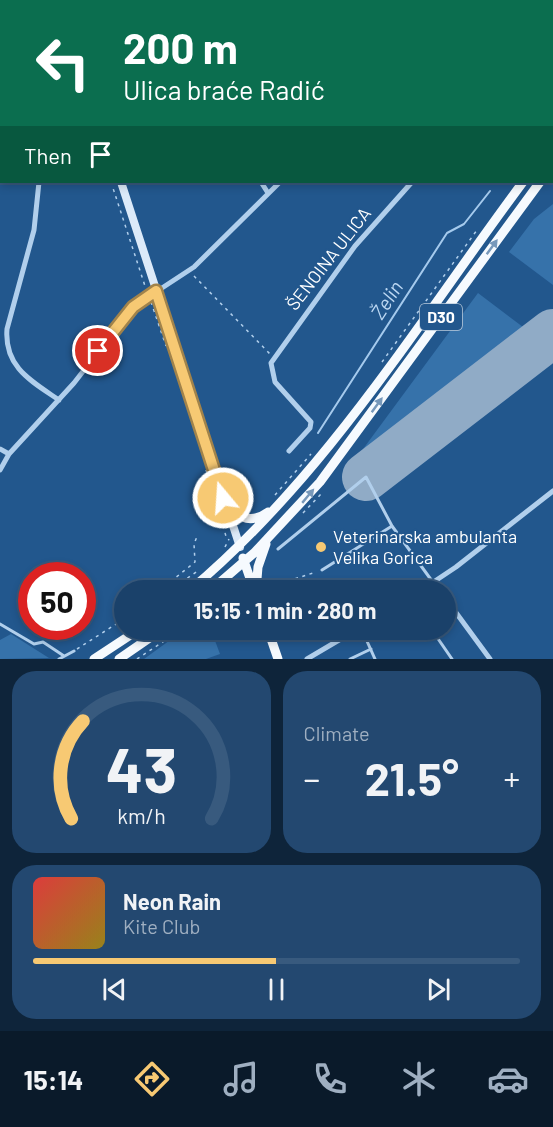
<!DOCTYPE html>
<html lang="en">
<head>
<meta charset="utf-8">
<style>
	:root { --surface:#1a416a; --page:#234870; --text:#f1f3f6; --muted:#9fafc1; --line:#385a7e; --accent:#f7c973 }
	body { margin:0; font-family:Barlow,sans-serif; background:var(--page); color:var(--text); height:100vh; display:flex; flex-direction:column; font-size:22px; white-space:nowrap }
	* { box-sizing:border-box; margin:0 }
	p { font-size:20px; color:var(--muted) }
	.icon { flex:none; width:33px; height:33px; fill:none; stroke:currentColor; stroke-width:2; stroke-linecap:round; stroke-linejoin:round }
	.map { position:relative; height:659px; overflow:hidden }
	.sheet { display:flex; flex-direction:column; gap:12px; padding:12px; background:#0e243a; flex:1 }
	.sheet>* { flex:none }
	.banner { position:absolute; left:0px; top:0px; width:554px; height:183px; box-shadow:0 3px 9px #0003,0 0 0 2px var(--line); background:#0b6e4f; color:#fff; overflow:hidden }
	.speed { position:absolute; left:18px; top:562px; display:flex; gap:12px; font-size:30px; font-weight:700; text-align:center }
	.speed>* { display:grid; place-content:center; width:78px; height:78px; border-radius:50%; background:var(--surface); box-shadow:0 3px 9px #0003,0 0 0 2px var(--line); line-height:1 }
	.speed .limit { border:9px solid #d22; background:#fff; color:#111 }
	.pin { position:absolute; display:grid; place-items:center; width:51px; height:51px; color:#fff; margin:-26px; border:3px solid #fff; border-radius:50%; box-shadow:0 2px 6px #0007 }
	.me { position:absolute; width:66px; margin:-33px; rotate:342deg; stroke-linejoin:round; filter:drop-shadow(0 0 4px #0008) }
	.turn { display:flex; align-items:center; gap:21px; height:126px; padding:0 24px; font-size:27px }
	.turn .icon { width:78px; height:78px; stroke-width:2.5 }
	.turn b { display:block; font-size:42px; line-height:51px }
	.then { display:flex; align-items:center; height:57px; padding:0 24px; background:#0003; gap:12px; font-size:22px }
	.big { font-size:45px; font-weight:700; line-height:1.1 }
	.sheet .tile { flex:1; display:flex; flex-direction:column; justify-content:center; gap:9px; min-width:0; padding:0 21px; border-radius:24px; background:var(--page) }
	.sheet .dial { align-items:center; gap:0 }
	.dial svg { height:156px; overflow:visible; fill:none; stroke:var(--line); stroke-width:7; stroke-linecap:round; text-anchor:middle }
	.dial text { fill:var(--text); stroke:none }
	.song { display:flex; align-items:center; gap:18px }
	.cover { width:72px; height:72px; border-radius:9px; background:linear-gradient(135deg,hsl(0 70% 55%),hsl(50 70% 35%)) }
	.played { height:6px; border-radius:3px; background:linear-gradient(90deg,var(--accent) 50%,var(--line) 50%) }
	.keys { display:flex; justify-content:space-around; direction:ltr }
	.heat { display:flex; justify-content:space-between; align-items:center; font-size:33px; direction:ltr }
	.sheet .tiles { flex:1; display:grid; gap:12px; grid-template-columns:1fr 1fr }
	.tile:last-child { grid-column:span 2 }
	.trip { position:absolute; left:114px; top:580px; width:342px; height:60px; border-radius:30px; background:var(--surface); box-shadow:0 3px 9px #0003,0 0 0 2px var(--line); font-weight:700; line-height:60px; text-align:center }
	.dock { display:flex; height:96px; justify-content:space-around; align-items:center; background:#0a1a2a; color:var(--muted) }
	.dock .icon { width:42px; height:42px }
	.dock .current { color:var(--accent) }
	.dock b { font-size:27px; color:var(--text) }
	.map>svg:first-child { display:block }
	.green { fill:#3672aa }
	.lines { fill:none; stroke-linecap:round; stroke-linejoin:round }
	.stream { stroke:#a5caed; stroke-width:2 }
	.runway { stroke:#90abc6; stroke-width:48 }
	.path { stroke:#b1cfec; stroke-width:1.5; stroke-dasharray:3 4.5; stroke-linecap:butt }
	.lane { stroke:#b1cfec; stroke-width:3 }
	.street { stroke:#b1cfec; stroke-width:5 }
	.secondary { stroke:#dceaf9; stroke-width:8 }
	.primary { stroke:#f6fafe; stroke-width:9 }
	.oneway { fill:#7798ba }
	.route-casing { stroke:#a1834b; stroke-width:15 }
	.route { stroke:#f7c973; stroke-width:10 }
	.poi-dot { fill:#f7c973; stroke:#22578d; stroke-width:2 }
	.labels { text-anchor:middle; stroke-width:4.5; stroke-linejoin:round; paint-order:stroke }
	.shield { fill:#22578d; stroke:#bdcddd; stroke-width:1.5 }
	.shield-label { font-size:16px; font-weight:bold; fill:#fff }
	.street-label { font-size:18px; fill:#fff; stroke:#22578d }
	.poi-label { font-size:18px; fill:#fff; stroke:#22578d; text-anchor:start }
	.water-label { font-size:20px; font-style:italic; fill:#bdd8f3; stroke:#22578d }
</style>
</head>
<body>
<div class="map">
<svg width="553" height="659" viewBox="0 0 553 659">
	<rect width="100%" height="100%" fill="#22578d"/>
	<path class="green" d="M553 204V285L509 252 534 219Z
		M478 293 531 333 355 477 352 464Z
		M184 630H211L220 654 206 659H144Z
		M11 634 49 658 0 659V640Z"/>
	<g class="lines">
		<path class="stream" d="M318 433 447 233 464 224 490 191"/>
		<path class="runway" d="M366 477 553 333"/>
		<path class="path" d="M71 0 72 2
			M79 2 80 0
			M552 131 553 130
			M111 182 146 289
			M354 182H355
			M194 276 270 354
			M151 302 166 346
			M382 362 477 230
			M206 470 215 497
			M275 495 311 454
			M217 504 227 540
			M303 513 321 494
			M225 547 229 539
			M266 584H279L316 572
			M159 591 195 562 194 544 198 534
			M169 591 199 570
			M77 649 124 619
			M137 659 181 630"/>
		<path class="lane" d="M278 549 366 477 392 526 432 581
			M322 570 392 526
			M0 624 34 644 43 642 64 656
			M242 630 246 638 266 630
			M362 630 375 659
			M432 630 452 659
			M59 659 74 651
			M350 659 371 649"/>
		<path class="street" d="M107 0 108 2
			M444 0 445 2
			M204 2 206 0
			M462 2 464 0
			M0 73 2 70
			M0 133 2 134
			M39 182 34 230 7 329C4 367 31 381 59 400
			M261 182 268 193
			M0 449 9 454
			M289 451 310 428 311 422 275 382 271 363 355 246 412 182
			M0 470 9 454 74 383 133 307 194 267 280 182
			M433 583 439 591
			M420 591 456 567 553 491
			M446 599 490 659
			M307 659 356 630"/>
		<path class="secondary" d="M58 0V2
			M0 55 2 56
			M121 182 240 547"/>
		<path class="primary" d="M552 143 553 142
			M552 166 553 165
			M223 498C234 516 249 526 268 512
			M243 558 254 590
			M189 591C325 477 418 323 523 182
			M210 591 254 553 320 482 540 182
			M218 591 229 587 243 591
			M256 591 258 567 266 544
			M268 630 278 659
			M94 659 138 630
			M119 659 161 630"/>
	</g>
	<defs><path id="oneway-solid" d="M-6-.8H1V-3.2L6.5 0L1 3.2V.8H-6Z" transform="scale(1.5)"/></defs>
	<g class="oneway">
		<use href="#oneway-solid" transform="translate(492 247) rotate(-54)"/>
		<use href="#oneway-solid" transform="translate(377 405) rotate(-54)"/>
		<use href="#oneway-solid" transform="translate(308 496) rotate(-50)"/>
	</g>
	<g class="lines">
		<g class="route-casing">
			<path id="route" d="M98 351 133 307 156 291 223 498"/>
		</g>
		<use href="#route" class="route"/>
	</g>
	<circle class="poi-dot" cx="321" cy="547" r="6"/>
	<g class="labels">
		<rect class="shield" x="420" y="304" width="42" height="26" rx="4.5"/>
		<g class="shield-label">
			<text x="441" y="323">D30</text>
		</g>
		<g class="street-label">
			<text transform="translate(329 259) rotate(-52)" y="6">ŠENOINA ULICA</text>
		</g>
		<g class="poi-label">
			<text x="333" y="543">Veterinarska ambulanta<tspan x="333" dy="21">Velika Gorica</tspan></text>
		</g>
		<g class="water-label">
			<text transform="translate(387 300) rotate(-57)" y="7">Želin</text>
		</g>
	</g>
</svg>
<div class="speed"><div class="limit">50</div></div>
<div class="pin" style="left:98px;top:351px;background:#d93025"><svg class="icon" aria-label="arrive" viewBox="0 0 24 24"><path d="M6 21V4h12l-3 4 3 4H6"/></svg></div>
<svg class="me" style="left:223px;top:498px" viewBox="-20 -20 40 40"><circle r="17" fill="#f7c973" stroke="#fff" stroke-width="3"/><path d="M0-11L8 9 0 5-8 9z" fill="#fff"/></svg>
<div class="trip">15:15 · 1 min · 280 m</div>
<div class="banner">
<div class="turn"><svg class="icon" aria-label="left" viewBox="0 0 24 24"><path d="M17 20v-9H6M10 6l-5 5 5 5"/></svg><div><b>200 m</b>Ulica braće Radić</div></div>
<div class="then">Then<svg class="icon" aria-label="arrive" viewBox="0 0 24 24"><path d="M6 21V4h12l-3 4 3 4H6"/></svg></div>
</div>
</div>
<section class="sheet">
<div class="tiles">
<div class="tile dial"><svg viewBox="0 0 100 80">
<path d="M14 69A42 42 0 1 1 86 69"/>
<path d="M14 69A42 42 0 0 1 20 19" stroke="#f7c973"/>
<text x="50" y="56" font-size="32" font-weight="700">43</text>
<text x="50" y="72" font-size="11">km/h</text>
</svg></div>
<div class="tile"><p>Climate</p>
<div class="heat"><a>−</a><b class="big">21.5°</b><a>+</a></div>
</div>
<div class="tile">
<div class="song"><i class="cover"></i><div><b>Neon Rain</b><p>Kite Club</p></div></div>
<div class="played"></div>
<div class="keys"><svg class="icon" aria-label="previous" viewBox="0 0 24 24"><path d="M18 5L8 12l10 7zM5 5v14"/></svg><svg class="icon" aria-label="pause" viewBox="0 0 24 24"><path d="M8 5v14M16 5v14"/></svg><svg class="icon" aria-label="next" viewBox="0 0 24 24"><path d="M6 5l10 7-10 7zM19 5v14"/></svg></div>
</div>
</div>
</section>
<nav class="dock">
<b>15:14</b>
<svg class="icon current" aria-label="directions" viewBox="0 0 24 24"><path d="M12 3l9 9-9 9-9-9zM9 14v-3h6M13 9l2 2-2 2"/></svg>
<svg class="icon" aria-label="music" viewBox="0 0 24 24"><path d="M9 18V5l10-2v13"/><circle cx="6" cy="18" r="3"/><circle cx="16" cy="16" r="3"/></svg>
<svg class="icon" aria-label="phone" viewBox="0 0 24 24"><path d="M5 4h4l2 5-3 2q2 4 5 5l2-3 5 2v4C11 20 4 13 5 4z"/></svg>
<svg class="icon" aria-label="climate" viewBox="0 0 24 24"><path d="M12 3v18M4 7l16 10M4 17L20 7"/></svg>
<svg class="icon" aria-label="car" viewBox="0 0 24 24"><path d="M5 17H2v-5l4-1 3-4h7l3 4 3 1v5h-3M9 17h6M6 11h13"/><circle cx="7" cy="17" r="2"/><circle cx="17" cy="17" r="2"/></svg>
</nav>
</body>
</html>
